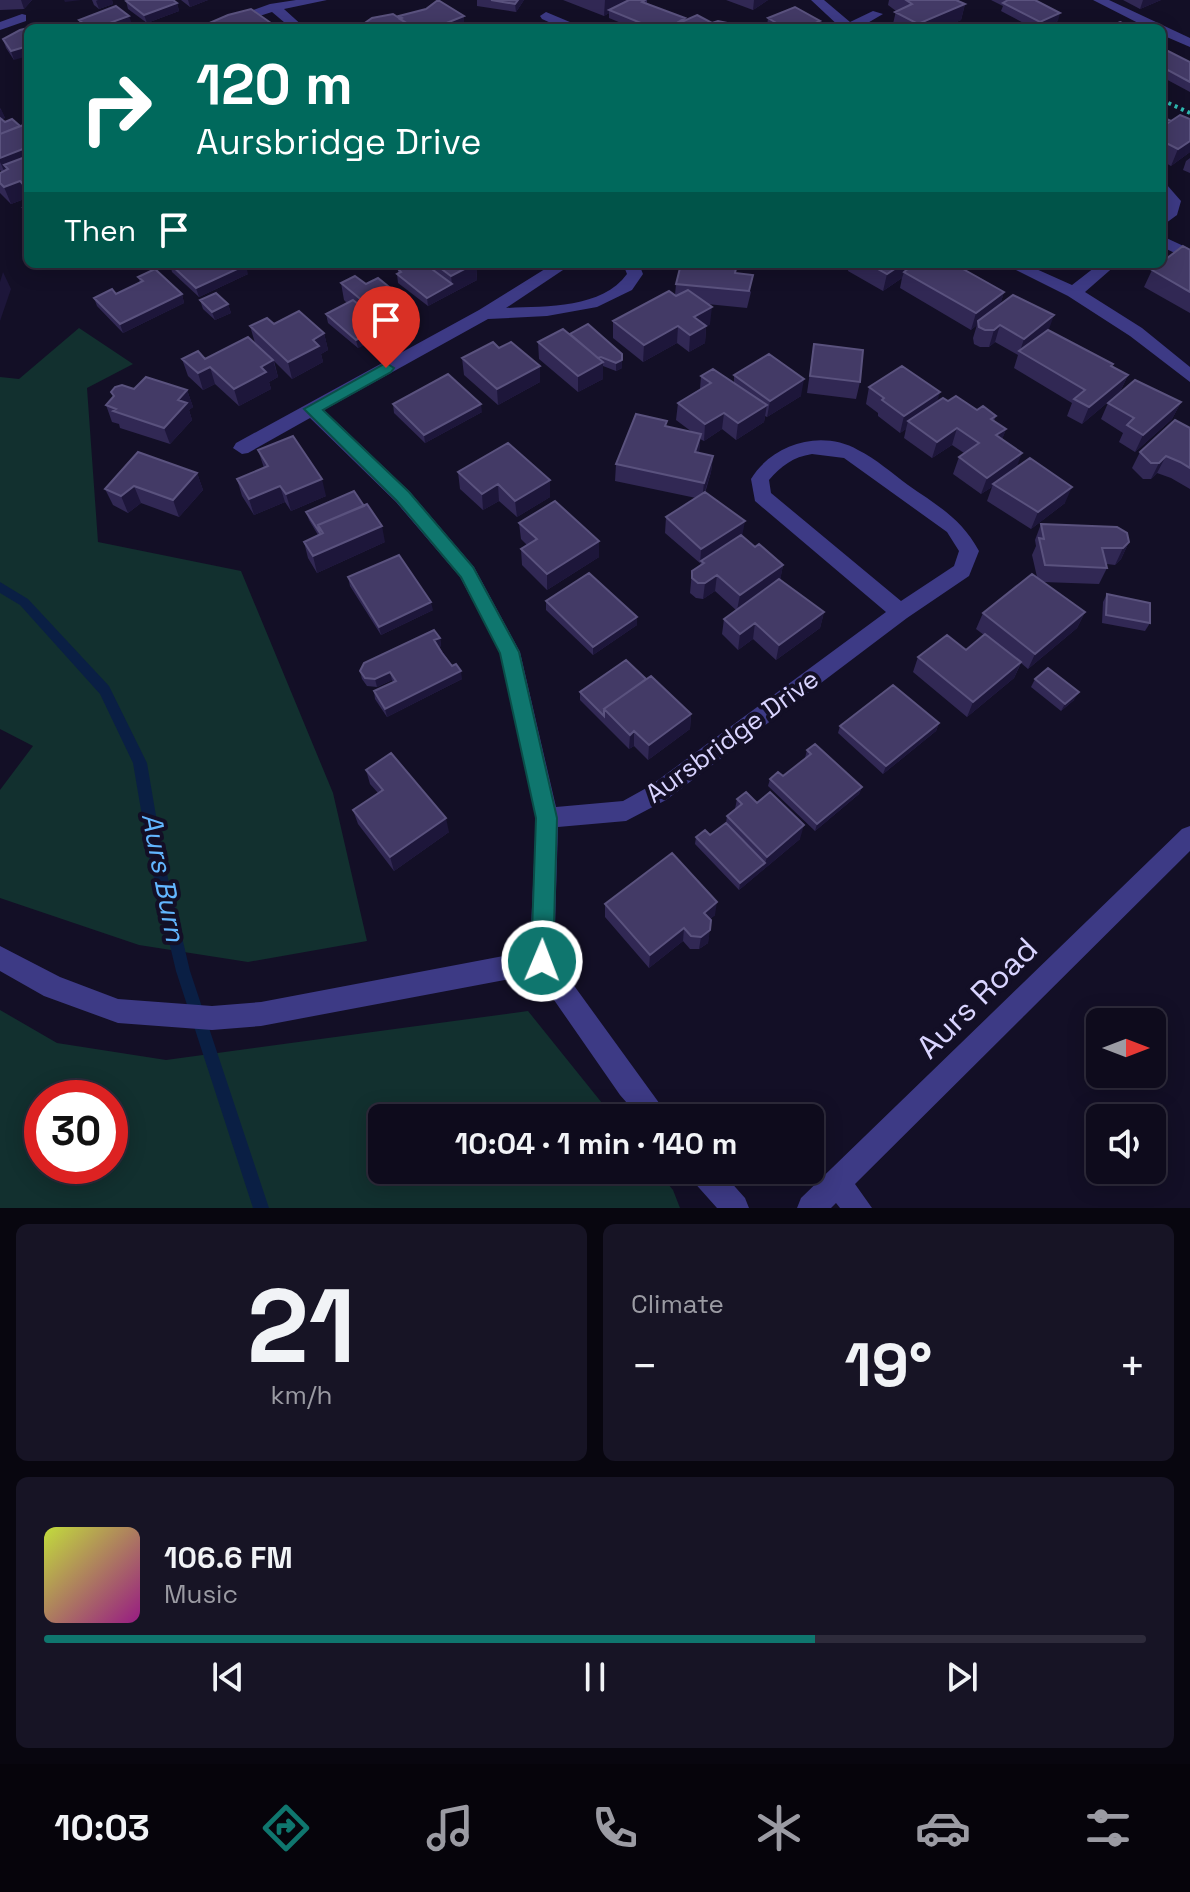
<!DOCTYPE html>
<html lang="en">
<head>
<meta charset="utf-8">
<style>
	:root { --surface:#0e0b1c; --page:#171425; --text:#f1f3f6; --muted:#9b9ba3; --line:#2e2b3b; --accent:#0f766e }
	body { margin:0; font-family:"Space Grotesk",sans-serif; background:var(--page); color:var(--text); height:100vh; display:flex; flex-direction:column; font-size:30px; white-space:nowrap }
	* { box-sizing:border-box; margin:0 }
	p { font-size:26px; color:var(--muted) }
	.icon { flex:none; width:44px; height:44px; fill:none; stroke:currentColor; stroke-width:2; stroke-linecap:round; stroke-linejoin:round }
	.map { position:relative; height:1208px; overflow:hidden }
	.panel { display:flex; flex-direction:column; gap:16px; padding:16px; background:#08060f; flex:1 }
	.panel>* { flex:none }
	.hud { position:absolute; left:24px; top:24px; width:1142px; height:244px; border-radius:12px; box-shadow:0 4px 20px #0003,0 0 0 2px var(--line); background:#00695c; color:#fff; overflow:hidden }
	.needle { width:52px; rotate:90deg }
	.buttons { position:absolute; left:1086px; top:1008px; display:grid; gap:16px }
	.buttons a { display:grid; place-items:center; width:80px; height:80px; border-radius:12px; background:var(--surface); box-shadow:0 4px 20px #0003,0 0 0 2px var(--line); font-size:40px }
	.speed { position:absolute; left:24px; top:1080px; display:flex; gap:16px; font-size:40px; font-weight:700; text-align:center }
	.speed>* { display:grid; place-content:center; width:104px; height:104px; border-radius:50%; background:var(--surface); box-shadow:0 4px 20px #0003,0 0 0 2px var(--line); line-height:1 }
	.speed .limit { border:12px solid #d22; background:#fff; color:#111 }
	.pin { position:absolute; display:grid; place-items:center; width:68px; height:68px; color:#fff; margin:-82px -34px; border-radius:50% 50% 50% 0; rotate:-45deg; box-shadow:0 0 8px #0007 }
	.pin .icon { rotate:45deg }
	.me { position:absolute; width:88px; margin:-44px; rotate:1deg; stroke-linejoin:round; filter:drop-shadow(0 0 6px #0008) }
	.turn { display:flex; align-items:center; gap:28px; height:168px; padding:0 40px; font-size:36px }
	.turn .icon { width:104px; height:104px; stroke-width:2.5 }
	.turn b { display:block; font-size:56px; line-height:68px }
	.then { display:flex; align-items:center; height:76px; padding:0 40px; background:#0003; gap:16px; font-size:30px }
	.big { font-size:60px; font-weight:700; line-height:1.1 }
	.panel .widget { flex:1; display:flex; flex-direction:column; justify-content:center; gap:12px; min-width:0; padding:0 28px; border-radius:12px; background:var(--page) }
	.panel .dial { align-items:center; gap:0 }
	.dial b { font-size:104px; line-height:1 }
	.song { display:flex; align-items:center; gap:24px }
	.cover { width:96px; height:96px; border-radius:12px; background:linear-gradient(135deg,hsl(70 70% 55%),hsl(310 70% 35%)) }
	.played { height:8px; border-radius:4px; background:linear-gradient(90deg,var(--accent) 70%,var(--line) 70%) }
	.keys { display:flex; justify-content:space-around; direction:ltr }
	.heat { display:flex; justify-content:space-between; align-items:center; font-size:44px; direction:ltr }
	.panel .tiles { flex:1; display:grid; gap:16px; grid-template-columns:1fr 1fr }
	.widget:last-child { grid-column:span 2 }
	.trip { position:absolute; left:368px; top:1104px; width:456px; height:80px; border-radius:12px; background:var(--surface); box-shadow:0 4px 20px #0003,0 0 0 2px var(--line); font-weight:700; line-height:80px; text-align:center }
	.tabs { display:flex; height:128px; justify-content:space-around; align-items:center; background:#06040b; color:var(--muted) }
	.tabs .icon { width:56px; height:56px }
	.tabs .active { color:var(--accent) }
	.tabs b { font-size:36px; color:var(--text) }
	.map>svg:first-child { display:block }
	.green { fill:#12302f; fill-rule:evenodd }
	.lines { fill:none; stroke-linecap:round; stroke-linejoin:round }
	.stream { fill:#0a1f44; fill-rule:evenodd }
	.path { stroke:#2fb8b0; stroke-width:4; stroke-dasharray:3 4; stroke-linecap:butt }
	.minor { fill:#3d3a85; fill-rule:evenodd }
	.wall { fill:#312854 }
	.shaded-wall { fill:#1d163a }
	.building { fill:#433a66; stroke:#5a527e; stroke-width:2 }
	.route { fill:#0f766e; stroke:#0a4d48; stroke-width:2 }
	.labels { text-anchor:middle; stroke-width:8; stroke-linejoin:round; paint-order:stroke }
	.street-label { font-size:26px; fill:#d9d4ff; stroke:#130f26 }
	.water-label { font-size:28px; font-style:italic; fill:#62b6ff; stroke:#130f26 }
	.near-street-label { font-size:32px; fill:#d9d4ff; stroke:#130f26 }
</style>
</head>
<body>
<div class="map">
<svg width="1190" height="1208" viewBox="0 0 1190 1208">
	<rect width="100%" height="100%" fill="#130f26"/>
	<path class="green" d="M79 328 133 364 87 388 98 542 241 571 333 793 367 941 248 962 139 945 0 898V790L33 746 0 729V377L19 379Z
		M0 1010 57 1043 166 1060 528 1011 614 1118H382V1170H656L673 1190 680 1208H0ZM42 1098H110V1166H42Z"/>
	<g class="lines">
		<path class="stream" d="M0 582 28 599 109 686 147 763 163 857 190 971 269 1208H253L176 971 149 857 133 763 100 694 20 605 0 593Z"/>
		<path class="path" d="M1162 100 1190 113"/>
		<path class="minor" d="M296 0H327L284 9 305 28H291L272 12 221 28H202L270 4Z
			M811 0H824L850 22 873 11 883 14 859 28H841Z
			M1093 0H1109L1190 38V47L1162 35V28H1148Z
			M546 12 577 25 578 28H562L542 19 540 16Z
			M22 14 26 15V21L0 30V22Z
			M1162 184 1167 185 1181 201 1177 215 1162 226 1166 202 1162 197Z
			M1162 236 1190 249V260L1162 247Z
			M553 264H572L506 308C545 306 602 309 627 274L623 264H639L643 274 632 290 597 307 547 316 488 319 324 410 410 492 474 567 520 652 556 807 623 801 650 786 886 612 755 501 751 479C772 444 821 429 858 450 876 459 892 473 908 485 938 506 961 518 979 551L969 576 907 618 666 800 626 821 558 827 554 958 670 1118H640L620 1095 536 974 261 1026 212 1030 118 1023 44 996 0 971V946L60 977 118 999 212 1006 261 1002 530 951 536 818 500 652 460 577 396 502 310 418 248 453 242 454 233 448 236 443 479 310ZM812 454 844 458 947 532 959 551 954 566 901 601 771 493 769 480C781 466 793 457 812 454Z
			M1004 264H1025L1072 285 1099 264H1117L1085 292 1142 328 1190 367V382L1130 336 1068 296Z
			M1190 826V851L855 1184 872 1208H840L836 1203 831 1208H797L801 1198 1182 829Z
			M688 1170H720L745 1198 749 1208H717L692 1180Z"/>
	</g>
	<path class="wall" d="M0 0H32L24 9 0 10Z
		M92 0H112L113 4 99 9 94 5Z
		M181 0H208L190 7Z
		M477 0H524L516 12 477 6Z
		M563 0H647V4L685 18V20L712 23 727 28H633L609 18V13L604 16Z
		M726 0H768L753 10Z
		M889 0H956L965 4 961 20 943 28H892L896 11 888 5Z
		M991 0H1035L1058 21 1042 28H1033L1001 11 1003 6Z
		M1123 0H1161L1140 9Z
		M126 1 177 3 179 11 147 23 128 9Z
		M768 18 819 28H754L767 26Z
		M79 20 132 24 122 28H81Z
		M20 30 14 60 6 48 3 39Z
		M1162 48 1190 62V92L1162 77Z
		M0 108 5 118 1 119 5 122 20 126H28V199L27 198 11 204 0 193V173L2 172 0 170Z
		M1162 117 1171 121 1190 119V152L1171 166 1162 161Z
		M1190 158V173L1183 170 1186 161Z
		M1190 250V313L1144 287 1152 270Z
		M170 264 248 274 199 297 172 272Z
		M398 264H476L477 280 428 306 398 283 397 274H398Z
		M828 264H846L838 270Z
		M849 264H954L1004 292 1000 305 1048 330 1128 375 1120 392 1082 424 1067 416 1072 403 1014 368 1018 355 995 342 989 347H980L974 344 973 338 977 325 971 330 900 288 902 278 883 291 848 271Z
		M736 273 751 292 747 308 707 304 710 324 706 327 705 343 689 352 677 343 643 362 613 338V321L675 295 676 284Z
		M138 277 182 294 184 303 123 333 97 306 94 298 116 294 140 282Z
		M341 283 411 320 358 348 328 323 326 314 347 303 344 300Z
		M200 300 228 304 231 313 215 320 203 309Z
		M274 324 324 333 328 350 321 354 323 362 292 379 274 361 278 377 269 382 271 389 239 406 215 384 203 390 188 376 182 359H205L255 343 250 326Z
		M588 324 622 368 616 371 603 366V379L578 392 539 359 538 342 570 334Z
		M814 344 860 382 856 399 807 393Z
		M499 348 540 382 498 405 464 375 462 358Z
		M734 375 801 396 767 417 765 416 764 422 736 440 722 429 704 441 700 439 699 453 713 456 711 472 705 493 743 536 755 547 783 565 780 580 824 612 820 628 776 660 753 639 738 650 722 634 724 619 736 610 715 591 703 599 696 598 690 593 692 571 701 564 665 533 666 517 696 498 615 481 616 464 667 427 692 432 676 420 678 403 700 389 701 376 734 383Z
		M869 387 937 402 948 401 996 416 994 421 1006 429 1002 439 1017 467 1065 503 1031 529 987 501 992 487 981 494 953 474 959 457 964 453 952 445 932 458 904 438 906 429 900 433 878 416V413L866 404Z
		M134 389 187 390 193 407 189 410 192 420 170 444 120 428 119 424 112 422 106 405Z
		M1181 402 1172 419 1135 452 1119 442 1123 433 1101 419 1108 403Z
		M393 404 482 412 425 443 394 413Z
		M1190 428V489L1171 478 1157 473 1151 479H1143L1132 468 1140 452Z
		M258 450 326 496 291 511 285 502 254 515 242 496 237 479 264 468Z
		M458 472 550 480V497L517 517 499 501 483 510 460 489Z
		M197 473 203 490 179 517 141 503 128 513 113 505 105 489Z
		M306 512 385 542 317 573 308 558 304 542 318 535 309 520Z
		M519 523 599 541V557L547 590 522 565 521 549 527 545 521 539Z
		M1041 524 1129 542 1121 559 1115 565 1107 564V568L1099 584 1043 582 1085 612 1077 628 1028 669 1021 663 1014 678 967 717 913 672 918 657 966 650 984 635 976 629 983 613 1037 577 1032 555 1036 546 1035 540Z
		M348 577 433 610 381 635 350 586Z
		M1107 594 1150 623 1145 631 1102 623 1103 602Z
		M546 601 637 625 593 655 546 610Z
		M440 638 441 646 439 647 462 679 387 717 375 699 374 691 393 682 392 680 377 687 367 686 362 679 360 671Z
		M646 679 691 714 690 729 648 760 634 746 629 749 580 700V692Z
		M1035 679 1074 700 1061 711 1031 687Z
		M939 723 936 731 883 774 838 733 840 726Z
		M807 750 862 787 859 794 815 831 768 786 770 779 783 776 805 758Z
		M366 770 449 832 394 871 358 824 353 810 378 793 370 784Z
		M737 799 757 803 800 839 739 890 695 844 696 837 710 835 726 823 727 816 735 809Z
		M605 904 715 915 710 919 708 943 699 949H690L683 941 649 968 605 917Z"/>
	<path class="shaded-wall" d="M21 0H32L24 9Z
		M64 0H81L65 2Z
		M98 0H112L113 4 99 9 96 1Z
		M188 0H208L190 7Z
		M518 0H524L516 12 515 4Z
		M605 0H630L609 10V13L604 16Z
		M754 0H768L753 10Z
		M1143 0H1161L1140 9Z
		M177 3 179 11 147 23 144 15Z
		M965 4 961 20 943 28H917L918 24Z
		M1060 13 1058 21 1042 28H1038L1040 22Z
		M129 16 132 24 122 28H114L112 22Z
		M464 16V24L454 28H434Z
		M820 21 819 28H804Z
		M28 46V56L14 60 11 51Z
		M1 109 5 118 0 119V110Z
		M1190 141V152L1171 166 1178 149Z
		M28 147V166L8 169 4 165 8 174 6 175 0 162V158Z
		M20 181 27 198 11 204 4 187Z
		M274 264H286L275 269Z
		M474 264H476L477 280 428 306 427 298 452 284 451 276Z
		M839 264H846L838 270Z
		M902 264H922L904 272 902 278 883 291 887 274Z
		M246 265 248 274 199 297 196 288Z
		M3 272 11 289 0 321V282Z
		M1004 292 999 309 978 321 977 325 971 330 976 313Z
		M182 294 184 303 123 333 120 324Z
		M409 303 411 320 385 334 382 317Z
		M228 304 231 313 215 320 212 312Z
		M712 307 710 324 706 327 705 343 689 352 690 335 694 317Z
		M1054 315 1048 332 1020 351 1024 339Z
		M384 325 385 334 358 348 356 340Z
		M1000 325 995 342 989 347 994 330Z
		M678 326 677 343 643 362 644 345Z
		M324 333 328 350 321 354 323 362 292 379 288 362 313 340Z
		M601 357V363L603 362V379L578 392V376L592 361Z
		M273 360 278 377 269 382 271 389 239 406 234 389 261 367Z
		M622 360V368L616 371V363Z
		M540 366V382L498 405 497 389Z
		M210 367 215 384 203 390 198 373Z
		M1128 375 1120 392 1082 424 1089 407Z
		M804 379 801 396 767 417 770 401Z
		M187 390 193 407 189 410 192 420 170 444 164 428 178 400Z
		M940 392 935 409 908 421 906 429 900 433 904 416Z
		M1181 402 1172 419 1135 452 1143 435Z
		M481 404 482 412 425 443 424 435Z
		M767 405 764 422 736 440 738 423Z
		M724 413 722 429 704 441 705 424Z
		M957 428 952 445 932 458 937 442Z
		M1006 429 1000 445 996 435Z
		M701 434 699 451 693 469 695 452Z
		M1022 453 1016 469 993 484 992 487 981 494 987 478Z
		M713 456 711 472 702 500 704 483Z
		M1166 456 1157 473 1151 479 1159 463Z
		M197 473 203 490 179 517 173 500Z
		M322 479 326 496 291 511 286 494Z
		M550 480V497L517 517 515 501Z
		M498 484 499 501 483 510 482 494Z
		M134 486 141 503 128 513 121 496Z
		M280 486 285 502 254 515 249 499Z
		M1072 487 1065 503 1031 529 1038 512Z
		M745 521 742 537 701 561 700 565 701 549Z
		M382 526 385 542 317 573 313 556Z
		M599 541V557L547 590V574Z
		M1129 542 1121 559 1115 565 1123 548Z
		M783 565 780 581 737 610 740 595Z
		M717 575 715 591 703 599 705 583Z
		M431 602 433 610 381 635 379 627Z
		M824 612 820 628 776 660 779 645Z
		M1085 612 1077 628 1028 669 1035 654Z
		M637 617V625L593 655V647Z
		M755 623 753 639 738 650 740 634Z
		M440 638 441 646 436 648 434 640Z
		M1021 662 1014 678 967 717 973 702Z
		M461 671 462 679 387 717 385 709Z
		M390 672 392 680 377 687 375 679Z
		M1079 692 1074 700 1061 711 1065 704Z
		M691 714 690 729 648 760 649 745Z
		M939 723 936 731 883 774 886 766Z
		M634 731V746L629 749 630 735Z
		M862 787 859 794 815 831 817 824Z
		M446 818 449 832 394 871 390 857Z
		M804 825 800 839 763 870 767 857Z
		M765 863 763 870 739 890 740 883Z
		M717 902 715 915 702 925 704 913Z
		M684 928 683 941 649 968 650 955Z
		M710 930 708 943 699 949 701 937Z"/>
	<path class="building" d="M128 0H173L177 3 144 15 126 1Z
		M438 0 464 16 434 28H414L400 19 402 18 399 16 426 9Z
		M491 0H518L515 4Z
		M629 0H645L642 2 685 18 668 28H653L609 10Z
		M906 0H956L965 4 918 24 895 12 912 4Z
		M1008 0H1035L1060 13 1040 22 1003 3Z
		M116 6 129 16 112 22 118 27 116 28H89L79 20Z
		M795 7 820 21 804 28H785L768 18Z
		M251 9 278 28H198L228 15Z
		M393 14 414 28 359 27 372 18Z
		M697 15 712 23 718 21 728 23 723 28H668Z
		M1120 22 1132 28H1107Z
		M764 24 771 28H754Z
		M28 28V46L11 51 3 39 20 30Z
		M1162 48 1190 62V82L1162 67Z
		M1180 115 1190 119V141L1178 149 1162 141V127Z
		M1162 117 1171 121 1162 127Z
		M0 118 5 122 12 119 20 126 0 134Z
		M26 124 28 126V147L0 158V134Z
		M28 156V185L25 186 20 181 4 187 0 183V173L8 169 4 165Z
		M28 206V214L23 208Z
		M1183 246 1190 250V292L1152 270 1160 264H1162V262Z
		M170 264H245L246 265 196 288Z
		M398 264H425L452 284 427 298 397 274 401 272 397 268Z
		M435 264H474L451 276Z
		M681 264H737L735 273 753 275 749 291 676 284Z
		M869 264H902L887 274Z
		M914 264H954L1004 292 976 313 904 272Z
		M155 269 182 294 120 324 94 298 112 289 116 294 143 281 138 277Z
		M355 276 366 284 378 278 409 303 382 317 341 283Z
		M688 290 712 307 694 317 706 326 690 335 678 326 644 345 613 321 669 291 676 296Z
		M216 293 228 304 212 312 200 300Z
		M1013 295 1054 315 1024 339 1000 325 994 330H985L979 327 978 321Z
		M353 300 384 325 356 340 326 314Z
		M299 311 324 333 313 340 319 346 288 362 250 326 267 318 274 324Z
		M588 324 622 354V360L616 363 601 357 598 358 570 334Z
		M563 329 603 362 578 376 538 342Z
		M1048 330 1113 364 1111 366 1128 375 1089 407 1074 399 1085 390 1019 351Z
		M248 337 273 360 261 367 266 372 234 389 210 367 198 373 182 359 198 351 205 359Z
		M493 342 499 348 511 342 540 366 497 389 462 358Z
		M814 344 863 350 860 382 810 376Z
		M769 354 804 379 770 401 734 375Z
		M902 366 940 392 904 416 882 400 884 398 869 387Z
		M713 369 767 405 738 423 724 413 705 424 678 403 711 383 701 376Z
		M448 374 481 404 424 435 393 404Z
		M146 377 187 390 178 400 187 403 164 428 113 411 116 409 106 405 114 396 111 392 115 387 122 385 134 389Z
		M1135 380 1181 402 1143 435 1127 425 1134 418 1108 403Z
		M956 396 977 410 983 406 996 416 991 419 1006 429 996 435 1022 453 987 478 959 457 979 443 957 428 937 442 908 421 943 398 948 401Z
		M636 414 667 421 665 426 701 434 695 452 713 456 704 483 616 464Z
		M1175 420 1190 428V468L1180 462 1166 456 1159 463H1151L1140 452Z
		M293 436 322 479 286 494 280 486 249 499 237 479 268 466 258 450Z
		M508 443 550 480 515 501 498 484 482 494 458 472Z
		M138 452 197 473 173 500 134 486 121 496 105 489Z
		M1030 458 1072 487 1038 512 993 484Z
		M354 491 364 506 318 525 320 533 306 512Z
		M705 492 745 521 701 549 666 517Z
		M555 501 599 541 547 574 521 549 537 539 519 523Z
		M367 504 382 526 313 556 304 542 323 533 318 525Z
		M1041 524 1117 527 1127 533 1129 542 1123 548H1102L1107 568 1045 565 1039 538 1044 539Z
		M741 535 755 547 759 544 783 565 740 595 717 575 705 583H698L692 578V571L704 563 701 561Z
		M399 555 431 602 379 627 348 577Z
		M589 573 637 617 593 647 546 601Z
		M1032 574 1085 612 1035 654 983 613Z
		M779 579 824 612 779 645 755 623 740 634 724 619Z
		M1107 594 1150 603V623L1106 615Z
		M434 630 440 638 434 640 442 653 452 666 456 664 461 671 385 709 374 691 396 681 390 672 375 679 365 678 360 671 364 663Z
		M985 634 1021 662 973 702 918 657 947 635 966 650Z
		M626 660 646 679 604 709V716L580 692Z
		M1048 668 1079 692 1065 704 1035 679Z
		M651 676 691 714 649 745 634 731 630 735 604 709Z
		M893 685 939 723 886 766 840 726Z
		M815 744 862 787 817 824 770 779 778 772 783 776 811 754 807 750Z
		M391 753 446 818 390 857 353 810 383 790 366 770Z
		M746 792 757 803 770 792 804 825 767 857 727 816 742 804 737 799Z
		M726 823 765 863 740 883 696 837 705 830 710 835Z
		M672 853 717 902 704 913 711 920 710 930 701 937 691 936 684 928 650 955 605 904Z"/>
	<path class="route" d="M386 363 394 368 391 372 323 410 409 492 473 567 519 652 557 818 553 961 550 969 542 972 534 969 531 961 536 818 500 653 461 577 397 501 304 409Z"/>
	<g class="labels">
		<g class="street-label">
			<text transform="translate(732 736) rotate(-36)" y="9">Aursbridge Drive</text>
		</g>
		<g class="water-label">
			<text transform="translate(164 877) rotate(79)" y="10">Aurs Burn</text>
		</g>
		<g class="near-street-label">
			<text transform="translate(977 998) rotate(-45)" y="11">Aurs Road</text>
		</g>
	</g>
</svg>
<div class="buttons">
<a><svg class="needle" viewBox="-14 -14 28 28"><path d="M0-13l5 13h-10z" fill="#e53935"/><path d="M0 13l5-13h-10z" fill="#9b9ba3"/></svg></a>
<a><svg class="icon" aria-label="sound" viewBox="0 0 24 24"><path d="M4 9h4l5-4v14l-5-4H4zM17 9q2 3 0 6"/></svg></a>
</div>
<div class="speed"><div class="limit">30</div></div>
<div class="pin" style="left:386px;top:368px;background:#d93025"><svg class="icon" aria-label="arrive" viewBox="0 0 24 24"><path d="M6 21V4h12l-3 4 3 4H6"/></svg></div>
<svg class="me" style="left:542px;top:961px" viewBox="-20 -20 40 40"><circle r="17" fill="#0f766e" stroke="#fff" stroke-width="3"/><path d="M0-11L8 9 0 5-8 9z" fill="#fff"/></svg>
<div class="trip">10:04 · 1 min · 140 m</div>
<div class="hud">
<div class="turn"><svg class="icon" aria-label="right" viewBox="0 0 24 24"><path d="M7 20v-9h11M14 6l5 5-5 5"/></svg><div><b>120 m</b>Aursbridge Drive</div></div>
<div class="then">Then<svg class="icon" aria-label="arrive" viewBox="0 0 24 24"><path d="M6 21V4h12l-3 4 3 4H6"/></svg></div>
</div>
</div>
<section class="panel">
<div class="tiles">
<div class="widget dial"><b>21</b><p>km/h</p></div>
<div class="widget"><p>Climate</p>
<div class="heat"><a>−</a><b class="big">19°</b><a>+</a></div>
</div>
<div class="widget">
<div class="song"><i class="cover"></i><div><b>106.6 FM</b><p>Music</p></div></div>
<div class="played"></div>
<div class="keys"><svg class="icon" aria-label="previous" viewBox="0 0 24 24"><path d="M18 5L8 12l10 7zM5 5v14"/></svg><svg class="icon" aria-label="pause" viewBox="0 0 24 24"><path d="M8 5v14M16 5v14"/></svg><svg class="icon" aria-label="next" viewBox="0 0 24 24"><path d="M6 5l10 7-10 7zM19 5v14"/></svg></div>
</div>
</div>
</section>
<nav class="tabs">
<b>10:03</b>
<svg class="icon active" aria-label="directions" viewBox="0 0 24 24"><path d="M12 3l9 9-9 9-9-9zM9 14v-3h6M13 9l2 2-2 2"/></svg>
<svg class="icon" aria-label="music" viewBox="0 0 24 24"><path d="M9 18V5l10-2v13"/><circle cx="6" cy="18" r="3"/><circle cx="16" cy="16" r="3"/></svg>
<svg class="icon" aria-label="phone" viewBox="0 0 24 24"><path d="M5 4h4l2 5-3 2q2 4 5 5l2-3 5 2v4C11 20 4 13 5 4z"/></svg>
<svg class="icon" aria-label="climate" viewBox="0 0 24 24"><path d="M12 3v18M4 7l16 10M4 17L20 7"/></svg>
<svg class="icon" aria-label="car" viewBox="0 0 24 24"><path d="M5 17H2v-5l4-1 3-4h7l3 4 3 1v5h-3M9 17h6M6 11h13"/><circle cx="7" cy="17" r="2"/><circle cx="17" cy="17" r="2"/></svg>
<svg class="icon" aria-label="filters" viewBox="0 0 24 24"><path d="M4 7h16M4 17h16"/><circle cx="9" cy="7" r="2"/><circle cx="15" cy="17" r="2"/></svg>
</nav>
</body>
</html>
